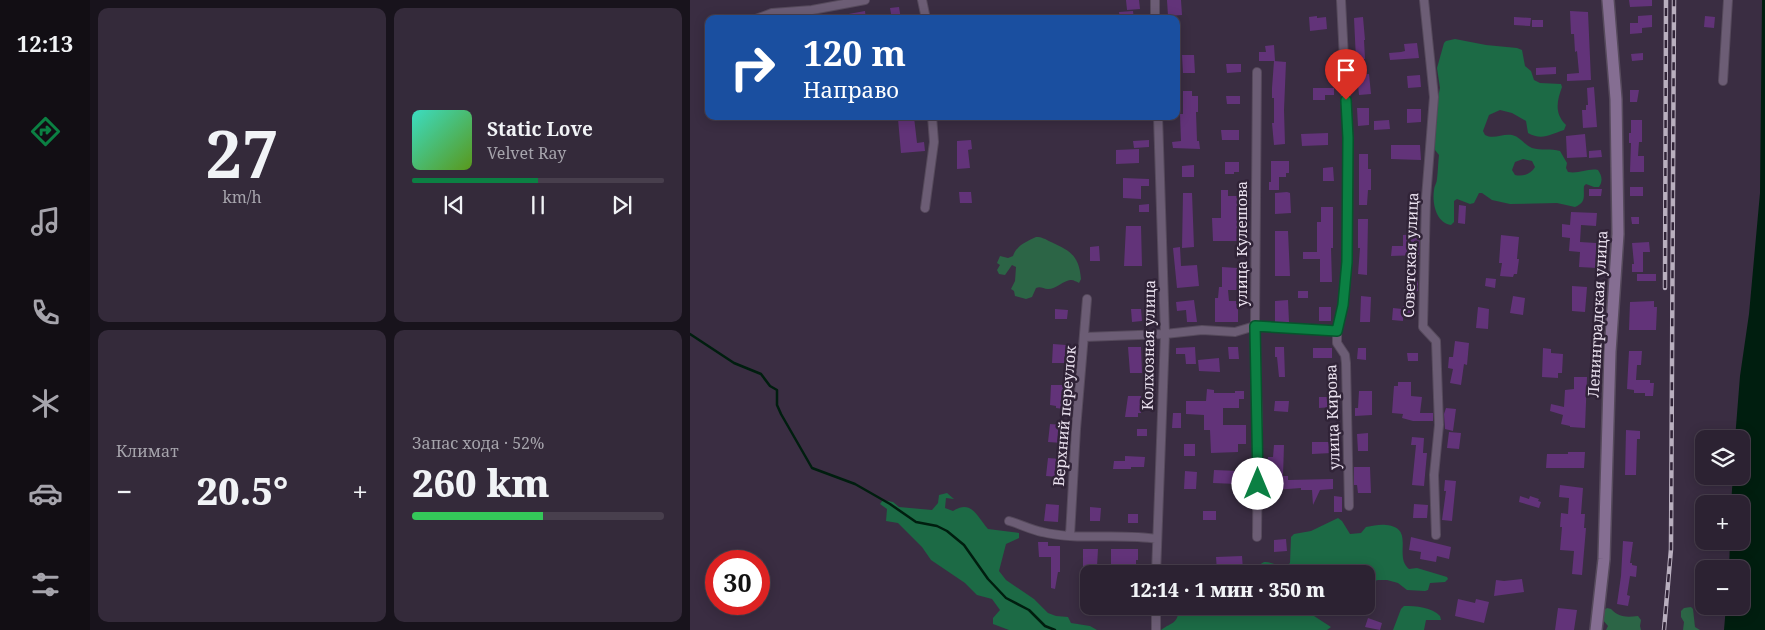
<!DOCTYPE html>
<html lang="ru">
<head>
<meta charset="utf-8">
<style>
	:root { --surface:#2c2232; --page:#342a3a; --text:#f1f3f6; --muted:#a6a4ac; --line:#483f4d; --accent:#0b8043 }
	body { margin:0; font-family:"Noto Serif",serif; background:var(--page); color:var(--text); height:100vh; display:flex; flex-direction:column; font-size:19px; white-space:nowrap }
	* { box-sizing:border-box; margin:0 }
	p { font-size:16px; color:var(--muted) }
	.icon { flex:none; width:28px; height:28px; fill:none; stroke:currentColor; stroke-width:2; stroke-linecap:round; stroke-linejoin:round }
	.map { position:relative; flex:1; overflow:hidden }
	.details { display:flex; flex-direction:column; gap:8px; padding:8px; background:#18131c; width:600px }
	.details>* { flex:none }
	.guide { position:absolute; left:15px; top:15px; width:475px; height:105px; border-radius:10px; box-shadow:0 2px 12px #0003,0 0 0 1px var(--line); background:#1a4fa0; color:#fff; overflow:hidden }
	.fabs { position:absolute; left:1005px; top:430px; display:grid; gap:10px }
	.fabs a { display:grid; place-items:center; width:55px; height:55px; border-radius:10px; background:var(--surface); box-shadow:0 2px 12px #0003,0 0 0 1px var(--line); font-size:25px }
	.speed { position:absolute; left:15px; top:550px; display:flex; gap:10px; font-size:25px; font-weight:700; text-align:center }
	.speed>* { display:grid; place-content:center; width:65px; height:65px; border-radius:50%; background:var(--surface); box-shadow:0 2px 12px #0003,0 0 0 1px var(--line); line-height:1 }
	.speed .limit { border:8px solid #d22; background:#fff; color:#111 }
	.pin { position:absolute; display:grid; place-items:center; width:42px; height:42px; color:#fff; margin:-51px -21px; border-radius:50% 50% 50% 0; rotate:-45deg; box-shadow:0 0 5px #0007 }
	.pin .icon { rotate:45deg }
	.me { position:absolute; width:55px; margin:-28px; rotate:0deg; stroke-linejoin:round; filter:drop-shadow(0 0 4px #0008) }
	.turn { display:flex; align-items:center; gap:18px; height:105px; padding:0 15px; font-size:22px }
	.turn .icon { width:65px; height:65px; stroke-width:2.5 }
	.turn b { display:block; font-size:35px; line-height:42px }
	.big { font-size:38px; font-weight:800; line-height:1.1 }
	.details .tile { flex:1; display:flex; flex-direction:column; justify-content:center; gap:8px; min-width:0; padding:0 18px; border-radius:10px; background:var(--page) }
	.details .dial { align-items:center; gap:0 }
	.dial b { font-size:65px; line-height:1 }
	.song { display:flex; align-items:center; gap:15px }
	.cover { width:60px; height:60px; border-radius:8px; background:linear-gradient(135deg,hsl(170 70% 55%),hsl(90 70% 35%)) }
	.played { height:5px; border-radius:2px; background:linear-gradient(90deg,var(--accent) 50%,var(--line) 50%) }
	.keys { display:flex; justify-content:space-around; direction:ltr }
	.heat { display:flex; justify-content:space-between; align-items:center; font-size:28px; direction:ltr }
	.charge { height:8px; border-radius:4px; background:linear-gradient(90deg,#34c759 52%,var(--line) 0) }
	.details .tiles { flex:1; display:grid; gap:8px; grid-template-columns:repeat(2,1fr) }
	.trip { position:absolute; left:390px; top:565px; width:295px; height:50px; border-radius:10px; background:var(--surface); box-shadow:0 2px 12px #0003,0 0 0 1px var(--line); font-weight:800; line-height:50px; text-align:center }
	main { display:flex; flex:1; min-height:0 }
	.tabs { display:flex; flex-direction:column; width:90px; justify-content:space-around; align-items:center; background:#120e14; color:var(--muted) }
	.tabs .icon { width:35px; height:35px }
	.tabs .on { color:var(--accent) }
	.tabs b { font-size:22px; color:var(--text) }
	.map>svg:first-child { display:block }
	.green { fill:#2c6546 }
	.forest { fill:#1c6a45; fill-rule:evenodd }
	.water { fill:#001e0f }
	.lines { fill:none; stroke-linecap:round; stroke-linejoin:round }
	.stream { stroke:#001e0f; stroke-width:2.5 }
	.building { fill:#623379 }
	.street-casing { stroke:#564a5c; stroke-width:10 }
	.secondary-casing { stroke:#564a5c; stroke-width:14 }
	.street { stroke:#6c5d75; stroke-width:8 }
	.secondary { stroke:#856e92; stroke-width:11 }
	.rail-casing { stroke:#b9afbf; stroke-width:4.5 }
	.rail { stroke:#302337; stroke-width:2.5; stroke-dasharray:8; stroke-linecap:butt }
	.route-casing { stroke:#07532c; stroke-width:12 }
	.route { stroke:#0b8043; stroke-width:9 }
	.labels { text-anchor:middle; stroke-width:5; stroke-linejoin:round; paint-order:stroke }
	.street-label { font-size:15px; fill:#ebe2f0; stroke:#302337 }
</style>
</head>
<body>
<main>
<nav class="tabs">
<b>12:13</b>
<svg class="icon on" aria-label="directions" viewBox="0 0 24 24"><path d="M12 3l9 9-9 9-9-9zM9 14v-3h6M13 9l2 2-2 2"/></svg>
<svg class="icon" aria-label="music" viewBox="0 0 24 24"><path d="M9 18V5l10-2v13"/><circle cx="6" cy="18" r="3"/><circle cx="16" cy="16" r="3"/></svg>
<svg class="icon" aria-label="phone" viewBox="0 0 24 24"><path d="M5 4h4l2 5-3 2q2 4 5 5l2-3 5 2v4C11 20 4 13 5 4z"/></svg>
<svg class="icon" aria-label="climate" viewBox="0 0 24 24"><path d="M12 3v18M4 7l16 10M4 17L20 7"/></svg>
<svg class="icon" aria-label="car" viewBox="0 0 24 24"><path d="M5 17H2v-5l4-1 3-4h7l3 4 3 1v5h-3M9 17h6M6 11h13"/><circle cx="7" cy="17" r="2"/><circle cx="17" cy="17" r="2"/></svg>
<svg class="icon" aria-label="filters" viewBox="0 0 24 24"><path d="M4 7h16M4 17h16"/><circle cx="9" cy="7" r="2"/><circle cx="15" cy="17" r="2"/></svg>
</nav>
<section class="details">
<div class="tiles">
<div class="tile dial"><b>27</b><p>km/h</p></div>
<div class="tile">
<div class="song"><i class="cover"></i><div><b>Static Love</b><p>Velvet Ray</p></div></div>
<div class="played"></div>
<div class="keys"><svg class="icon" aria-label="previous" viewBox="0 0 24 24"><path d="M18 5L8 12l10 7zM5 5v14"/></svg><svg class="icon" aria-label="pause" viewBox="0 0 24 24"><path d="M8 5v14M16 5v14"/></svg><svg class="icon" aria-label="next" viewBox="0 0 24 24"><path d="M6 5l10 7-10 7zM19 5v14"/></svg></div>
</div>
<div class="tile"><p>Климат</p>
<div class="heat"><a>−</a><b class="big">20.5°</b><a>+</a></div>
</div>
<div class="tile"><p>Запас хода · 52%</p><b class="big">260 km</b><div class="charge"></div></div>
</div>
</section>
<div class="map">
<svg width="1075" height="630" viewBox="0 0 1075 630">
	<rect width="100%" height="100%" fill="#3a2d42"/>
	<path class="green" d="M346 237C352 237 355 239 361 242 381 251 389 256 391 279L389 283C387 282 384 280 381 280 376 279 366 289 358 289 353 289 351 286 346 288L342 297 336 299 325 296 324 291 321 289 325 281 326 267 322 265 315 275 309 274 307 270 310 265 307 263 310 256 318 258 323 256C326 246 337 241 346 237Z
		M1001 607 1003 609 1005 627 1010 630H993L994 622 991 617V611L994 608Z
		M917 608 921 609C929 618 937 617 948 616L951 620 950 626 951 630H916L918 626 912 619 914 610Z"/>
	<path class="forest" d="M765 39 796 45 827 48 832 50 835 66 841 71 844 80 850 83 871 84 872 87C867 101 864 113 876 125L874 130C861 134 852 141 838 133L836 121 822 113 810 110 799 115 793 131 795 135C804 140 813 133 822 135 831 137 834 145 842 148 851 151 861 148 870 151L877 163 876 168 878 172C889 174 898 168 908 170 912 176 913 181 909 187H904L896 184 894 186C893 196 897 202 885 207L867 203 820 204 802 200 792 193H789L784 203 780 204 767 199 764 201V222L761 225C746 223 742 203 744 190 744 186 747 183 747 179 748 171 748 163 749 155L745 150V111L750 88 747 68 754 43 756 41ZM833 159 842 161 845 167C841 174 833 177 825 175L822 170 825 162Z
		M257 493 264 499 256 498 255 508 263 511C281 499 287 516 298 529L329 533V538L316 544 309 571 316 580 344 599 358 613 366 616 378 617 381 623 400 626 407 630H319L303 624V618L310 610 302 599 287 595 275 583 241 560 232 547 208 523 196 521 197 509 190 504 193 500 203 502 209 507 242 510 248 503 249 495Z
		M648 518 652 521 660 534 671 533 676 527C683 526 690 524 696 525 726 528 703 556 719 569L727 568 757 577 758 579 755 582 740 583 738 590 735 591 717 590 708 583 697 580H688L678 583 676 582V574H573V572L567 571 569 565 574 562C582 562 587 566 595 567L600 563 601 537 604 534 621 531Z
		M489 606H624V616L641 627 637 630H471C483 621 488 625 489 606Z
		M714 606C726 606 742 607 750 616L751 620H736L734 630H703L711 609Z"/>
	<path class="water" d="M1072 0H1075V630H1034L1036 606H1051V569H1039L1040 541H1051V504H1041L1043 476H1051V439H1045L1050 376 1059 314 1070 193Z"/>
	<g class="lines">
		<path class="stream" d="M0 334 44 363 71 374 80 386 87 390V405L91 414 122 468 165 484 200 504 226 522 247 526 257 531 274 545 298 579 316 598 339 610 355 626 365 630"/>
	</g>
	<path class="building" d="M436 0H449L450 9 437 10Z
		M477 0H491L492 15 478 16Z
		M939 0H962V6L940 7Z
		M209 7 211 19H202L200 8Z
		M175 11 176 19H154L153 15Z
		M443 11 444 19H430L429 12Z
		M880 11 898 12 901 80 877 81V74L889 73 887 51 885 52 884 34H881Z
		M962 15V27L952 28V33L940 34V23H948V16Z
		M627 16V18L636 17 637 29 620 31 619 17Z
		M1015 16 1025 17 1024 28 1014 27Z
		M673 17 675 40H674L675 59 666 60 664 18Z
		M824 17 841 18 840 26 824 25Z
		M842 20H853V27H842Z
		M727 43 729 58 700 60 699 53 711 52 715 51 714 44Z
		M584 45 585 61H569V52H576L575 46Z
		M953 53V60L942 61 941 54Z
		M492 55H504L505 73H493Z
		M584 61 596 62 594 110 595 144 584 145 582 123H584V98H582V88Z
		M536 64H551V72L537 73Z
		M866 67V74L846 75V68Z
		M679 74 681 94 669 95 667 75Z
		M730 75 731 87 718 88 717 76Z
		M904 87 907 127 893 128 892 110H896V105H898L897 88Z
		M623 88H644V95H635V100H623Z
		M940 90H949L947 102H940Z
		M493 91H502V96H508V112H506L507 141H509L510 149 483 148 482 142 491 141 490 114H493Z
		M536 96H550V104H537Z
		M667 108H679V125L668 126Z
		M717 109H731V122L717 123Z
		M224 117 227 143 234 142 235 151 211 153 208 119Z
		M699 120 700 129 684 130V121Z
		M941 120H952V142H949L948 156H954V172H940L941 143H939V133H941Z
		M531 130H549V140H532Z
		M638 133V145L612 146 611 134Z
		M895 134 897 157 877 158 876 136Z
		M281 140 282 149 278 150 280 168 267 169V141Z
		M459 140V147L444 148 443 141Z
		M701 145H730L731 160 701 159Z
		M449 149V163L426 164V150Z
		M911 150 912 157 899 158V151Z
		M669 154H678V169H681V190H678L677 205H669Z
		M581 161H599V173H596V177H589V190H579V182H581Z
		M535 162H549V172H544V174H535Z
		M504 165V177H492V166Z
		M643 167 644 181H633V168Z
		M433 178 459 179V186H451V199L433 198Z
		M940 187H953V196H940Z
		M899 189H912L911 196H899Z
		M531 190H538V196H549L550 218H555V230H549V241H523L522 218H531Z
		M269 192H281L282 203H270Z
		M597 192 600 193 601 213 585 214V193Z
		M493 193H502L504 247 492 248Z
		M720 201H730V221H720Z
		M459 204V212H449V205Z
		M769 205 776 206 775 224 768 223Z
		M631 207H643V248H641L642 282H630V259H613V252H627V222H631Z
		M881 212 907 213 906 226 891 225 890 242 906 243V251H909L908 268 889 267 890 252 879 251 880 238 872 237V224L880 225Z
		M941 217H949V224H942Z
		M668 219H678L677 275 668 274 670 248H668Z
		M436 226H451L452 266H434Z
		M585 231H598L600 276H585Z
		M730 234 729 255 701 256 702 246H713V235Z
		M811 235 829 237 827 259H829L827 274H824L823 277 810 276 812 263H809Z
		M959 242 960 252H953V272H942V264H944L942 243Z
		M409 246 410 261H400V247Z
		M490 247 491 266 507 265 509 286 487 288 483 248Z
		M532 267 547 268V290H538L539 301H546V304H548V322H525V298H528L529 287H532Z
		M947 274H966V281H947Z
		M796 278 806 279 805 288 795 286Z
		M719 281H728V291H719Z
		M882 286 897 287 895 312 882 311Z
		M608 291H618V298H608Z
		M671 296 681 297 680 322H670Z
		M823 296 835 298 833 315 820 313Z
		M504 300 507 322H497L496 310 487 311 486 302Z
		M598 300 599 322H585V301Z
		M964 301V307H967L966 330H939L940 302Z
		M713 306H722L723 318 713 317V321L702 320 703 308 712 309Z
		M629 307H641V321H629Z
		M788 307 799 309 798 329 786 328Z
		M365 309 378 310 377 319H365Z
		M441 309H451L452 321 442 322Z
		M765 341 779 343 777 365 774 364 771 385 760 383 763 369 758 368 759 357H763Z
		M363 344 376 345 374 363H362Z
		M438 347H451L452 373H440Z
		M505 347 506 364H496L495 354H486V348Z
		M538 347H548L549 359H539Z
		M585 347H594L595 377H589L587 357H585Z
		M623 348H642V358H623Z
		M668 348H676V360L667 359Z
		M853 348 861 349V353L873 354 872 373H868V378L852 377Z
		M939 351H952L951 365H947L946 380H960V383H964L963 396H955V393H944V390L937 389Z
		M717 353H728V361H718Z
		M529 358 530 372 509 371 508 360Z
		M884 377H897L895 428 880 427V426L871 424 873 415 860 411 861 404 874 407 875 390 884 389Z
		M708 382H721V396L732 397 730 413H743V421H723L712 418 713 414 702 413 704 386H708Z
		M361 385H375L374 409 366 408V406L360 405Z
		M517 389 524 390V393H545V391H554V399H549V408H533V425H556V444H548V452L521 453 520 430H514V415L496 414V401H516Z
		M669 391H682V415L665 416V408H668Z
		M438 396H451V413H448V417H435Z
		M629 397H643V407L629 408Z
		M585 401H599L598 412 584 411Z
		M756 408 766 409 763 431 755 429 754 414Z
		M483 413H491V428H482Z
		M360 424 373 425 372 443 358 442Z
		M447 429H457V436H447Z
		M936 430 950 431V439H947L946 475H935Z
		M759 432 771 433 769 449 757 448Z
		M678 433V451H668L667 434Z
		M722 437 734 438 733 453H737L734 486 722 485 726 445H721Z
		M622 442H642V453L622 454Z
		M494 444H505V456H494Z
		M584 445H594L593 476H598V480L643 479V489L630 490 623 505 622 490H611V488L584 490V465H578V457H583Z
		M878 452H895L894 468H856L857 454H878Z
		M435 456 455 457 454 467H441V469H423L424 461H435Z
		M358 458 371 459 370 477 356 476Z
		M664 467H680L681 493H668L667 485H664Z
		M524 470 548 471V473H552V482H547V484L523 483Z
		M495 471 507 472 506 489H494Z
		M755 480 766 481 762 521 752 520 756 491H754Z
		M870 485 893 488 891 514H895L894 528H896L892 575 882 574 884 551 870 550 872 527H870L871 513 878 514 879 498 869 497Z
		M644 496 652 497V512H644Z
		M830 496 839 499 840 496 849 499 848 501 851 502 849 508 829 502Z
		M356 504 369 505 368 522 354 521Z
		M724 504 738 505 737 518H723Z
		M400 507 411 508 410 521H400Z
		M513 511H526V520H513Z
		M438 514H448V523H438Z
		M721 537 761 547 759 559 747 556 746 562 730 559 731 552 719 550Z
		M596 539 597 551 584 552V540Z
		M933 541 943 542 940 563H942V565L947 566 946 577 940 576 937 595 940 596 938 606 927 604 931 576Z
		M348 542H358V546H370V572H368L365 589 361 588V557H349Z
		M393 549H408L407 567H393Z
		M421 549H448V560H446V565H421Z
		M552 556 553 570 527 571 526 557Z
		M832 579 834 592 804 596 806 580 814 581Z
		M768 599 785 603 786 599 799 602 794 623 765 616Z
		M868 608 887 610 884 630H865Z
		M678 618 692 623 690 630 675 627Z"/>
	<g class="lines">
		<g class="street-casing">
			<path id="street" d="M232 0 236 19
				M465 0V19
				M651 0 658 138 657 262 653 305 647 331V343L655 355 656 363 659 506
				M734 0 744 97 736 198 733 327 746 341 749 425 744 475 746 535
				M66 19 82 13 122 10 175 0
				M567 72 565 326 568 431 567 537
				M1033 81 1038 0
				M235 208 244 142 242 116
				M395 337 475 334 512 330 545 332 565 326 647 331
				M319 521C330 524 341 530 352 532 389 541 429 533 467 539
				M380 535 386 429 397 299
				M466 574 475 334 468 116
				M466 606V630"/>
		</g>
		<g class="secondary-casing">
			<path id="secondary" d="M906 630 914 559 920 352 928 234 926 99 918 0"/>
		</g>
		<use href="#street" class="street"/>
		<use href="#secondary" class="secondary"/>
		<g class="rail-casing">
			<path id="rail" d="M975 288 976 0
				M974 630 981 549 984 0"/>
		</g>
		<use href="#rail" class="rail"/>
	</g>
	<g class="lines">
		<g class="route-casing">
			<path id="route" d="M568 484 565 326 647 331 653 305 657 262 658 138 656 100"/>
		</g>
		<use href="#route" class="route"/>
	</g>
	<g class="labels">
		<g class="street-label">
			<text transform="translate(552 244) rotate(-90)" y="5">улица Кулешова</text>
			<text transform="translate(721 255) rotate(-88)" y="5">Советская улица</text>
			<text transform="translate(908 314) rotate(-87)" y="5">Ленинградская улица</text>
			<text transform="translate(459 345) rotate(-89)" y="5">Колхозная улица</text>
			<text transform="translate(375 416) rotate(-85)" y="5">Верхний переулок</text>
			<text transform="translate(643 417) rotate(-92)" y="5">улица Кирова</text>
		</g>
	</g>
</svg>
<div class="fabs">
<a><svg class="icon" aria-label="layers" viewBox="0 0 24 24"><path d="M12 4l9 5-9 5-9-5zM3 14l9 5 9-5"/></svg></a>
<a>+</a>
<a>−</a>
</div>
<div class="speed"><div class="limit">30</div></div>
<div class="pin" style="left:656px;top:100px;background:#d93025"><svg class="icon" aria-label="arrive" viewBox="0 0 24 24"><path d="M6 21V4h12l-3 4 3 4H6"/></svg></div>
<svg class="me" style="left:568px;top:484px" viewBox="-20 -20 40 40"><circle r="19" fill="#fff"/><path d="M0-13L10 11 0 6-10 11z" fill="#0b8043"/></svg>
<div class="trip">12:14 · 1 мин · 350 m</div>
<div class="guide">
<div class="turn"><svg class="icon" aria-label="right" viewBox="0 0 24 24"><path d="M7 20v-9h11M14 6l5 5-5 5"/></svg><div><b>120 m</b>Направо</div></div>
</div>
</div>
</main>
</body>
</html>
